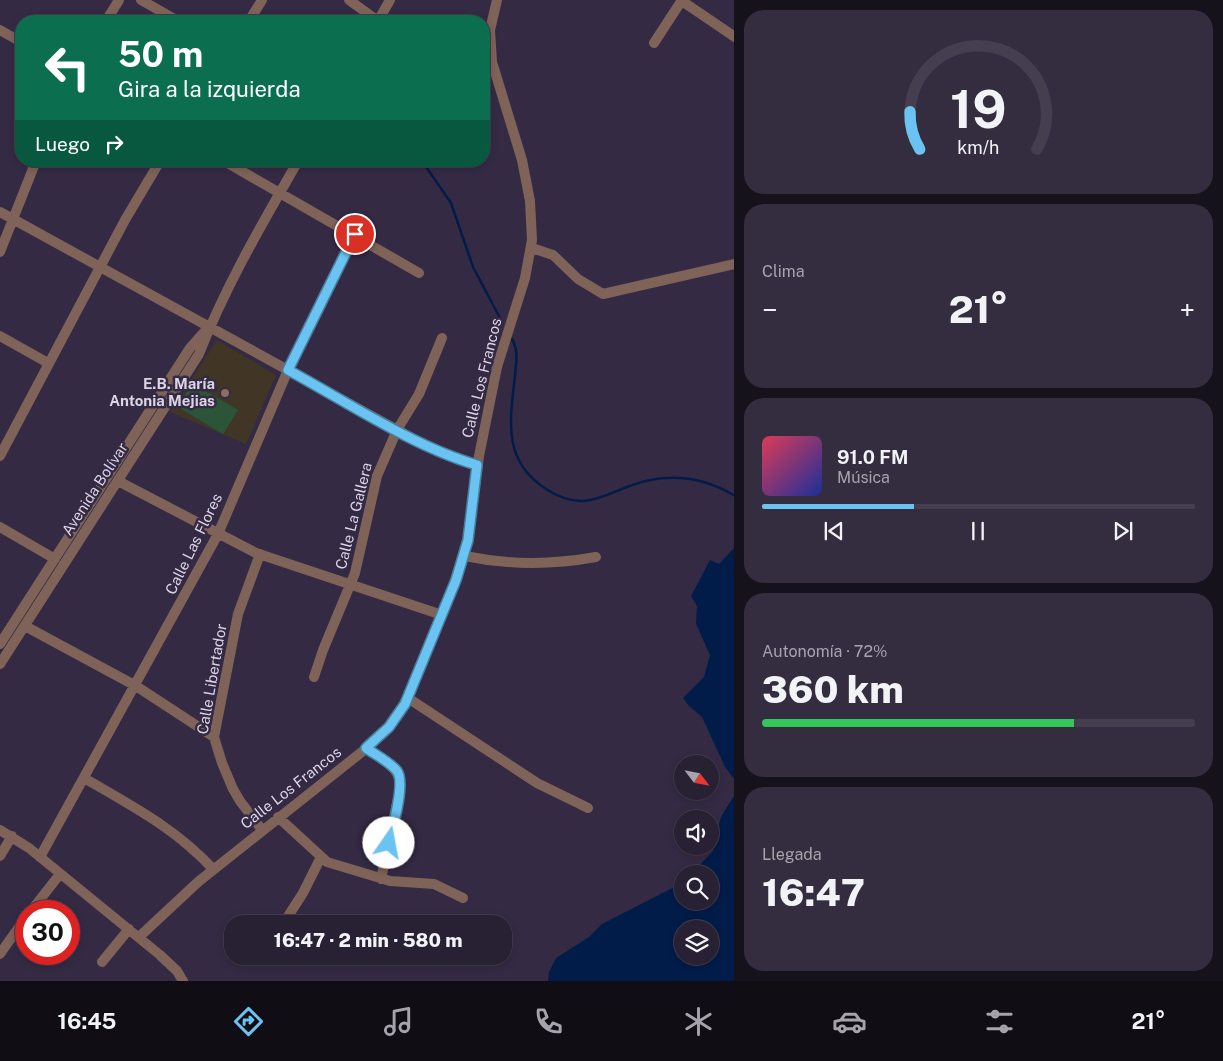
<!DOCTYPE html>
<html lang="es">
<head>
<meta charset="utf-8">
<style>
	:root { --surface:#282033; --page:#342d3f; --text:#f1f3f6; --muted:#a5a3ac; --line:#443e4e; --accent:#6bc3f2 }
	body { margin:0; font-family:"Public Sans",sans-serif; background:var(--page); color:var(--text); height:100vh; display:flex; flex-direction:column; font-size:19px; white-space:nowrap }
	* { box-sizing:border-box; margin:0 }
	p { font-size:16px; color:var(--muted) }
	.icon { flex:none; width:28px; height:28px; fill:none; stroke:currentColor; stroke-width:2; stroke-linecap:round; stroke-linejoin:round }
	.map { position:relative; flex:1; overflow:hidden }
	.drawer { display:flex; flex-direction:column; gap:10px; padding:10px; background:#16121c; width:489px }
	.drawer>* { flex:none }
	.hud { position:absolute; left:15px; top:15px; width:475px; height:152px; border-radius:20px; box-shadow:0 2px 8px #0003,0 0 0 1px var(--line); background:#0b6e4f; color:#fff; overflow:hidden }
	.needle { width:32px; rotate:122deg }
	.tools { position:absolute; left:674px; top:755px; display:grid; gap:10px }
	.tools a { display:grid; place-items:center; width:45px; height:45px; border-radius:50%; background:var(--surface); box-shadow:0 2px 8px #0003,0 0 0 1px var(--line); font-size:25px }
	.speed { position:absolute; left:15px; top:900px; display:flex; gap:10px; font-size:25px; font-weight:700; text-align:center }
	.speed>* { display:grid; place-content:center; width:65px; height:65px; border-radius:50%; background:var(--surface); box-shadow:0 2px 8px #0003,0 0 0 1px var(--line); line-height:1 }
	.speed .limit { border:8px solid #d22; background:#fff; color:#111 }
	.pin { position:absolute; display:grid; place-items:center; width:42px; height:42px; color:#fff; margin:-21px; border:2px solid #fff; border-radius:50%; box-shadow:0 1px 5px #0007 }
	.me { position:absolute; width:55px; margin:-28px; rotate:12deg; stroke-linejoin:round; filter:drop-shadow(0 0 4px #0008) }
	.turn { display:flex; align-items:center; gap:18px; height:105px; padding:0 20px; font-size:22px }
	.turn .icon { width:65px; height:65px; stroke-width:2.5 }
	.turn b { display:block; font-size:35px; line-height:42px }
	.then { display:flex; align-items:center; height:48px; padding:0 20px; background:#0003; gap:10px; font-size:19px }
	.big { font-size:38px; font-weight:800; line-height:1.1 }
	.drawer .card { flex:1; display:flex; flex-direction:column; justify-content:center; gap:8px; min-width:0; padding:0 18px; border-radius:20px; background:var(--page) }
	.drawer .dial { align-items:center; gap:0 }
	.dial svg { height:130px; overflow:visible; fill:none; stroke:var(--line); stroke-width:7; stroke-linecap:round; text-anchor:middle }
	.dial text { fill:var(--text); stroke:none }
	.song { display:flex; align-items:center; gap:15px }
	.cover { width:60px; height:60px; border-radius:8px; background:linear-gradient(135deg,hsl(350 70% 55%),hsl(230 70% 35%)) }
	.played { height:5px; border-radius:2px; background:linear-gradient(90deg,var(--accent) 35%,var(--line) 35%) }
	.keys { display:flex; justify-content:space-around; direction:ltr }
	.heat { display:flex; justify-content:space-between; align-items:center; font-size:28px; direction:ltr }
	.charge { height:8px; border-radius:4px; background:linear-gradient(90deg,#34c759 72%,var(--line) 0) }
	.trip { position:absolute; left:224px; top:915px; width:288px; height:50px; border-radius:20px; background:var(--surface); box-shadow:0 2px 8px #0003,0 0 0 1px var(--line); font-weight:800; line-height:50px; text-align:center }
	.tabs { display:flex; height:80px; justify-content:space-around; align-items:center; background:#100d14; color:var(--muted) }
	.tabs .icon { width:35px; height:35px }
	.tabs .selected { color:var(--accent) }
	.tabs b { font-size:22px; color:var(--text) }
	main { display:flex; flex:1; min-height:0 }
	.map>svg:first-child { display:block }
	.education { fill:#413626 }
	.green { fill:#2a5538 }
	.water { fill:#021c49; fill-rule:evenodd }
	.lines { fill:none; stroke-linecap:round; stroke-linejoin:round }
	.stream { stroke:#021c49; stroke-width:2.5 }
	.minor { stroke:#7f6358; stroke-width:10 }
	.route-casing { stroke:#467f9d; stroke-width:12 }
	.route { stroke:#6bc3f2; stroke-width:9 }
	.education-dot { fill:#8d6e63; stroke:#352a44; stroke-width:2 }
	.labels { text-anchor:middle; stroke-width:5; stroke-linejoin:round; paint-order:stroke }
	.street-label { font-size:15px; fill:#dbd4e5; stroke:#352a44 }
	.poi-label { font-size:15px; font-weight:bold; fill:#dbd4e5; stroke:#352a44; text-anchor:end }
</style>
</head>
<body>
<main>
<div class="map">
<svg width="735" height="981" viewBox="0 0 735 981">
	<rect width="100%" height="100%" fill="#352a44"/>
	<path class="education" d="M217 340 276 375 246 444 170 412Z"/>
	<path class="green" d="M192 383 238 410 223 434 178 407Z"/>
	<path class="water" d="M734 548V779L725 767 702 717 689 706 683 698 704 677 710 655 696 624 697 606 691 596 710 560 719 564Z
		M734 796V981H548L549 972 556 958 589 937 602 924 682 883V901H710V874H691L713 851 715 835 722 815ZM682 929H710V956H682Z"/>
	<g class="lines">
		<path class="stream" d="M266 20 268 21
			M422 161 451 203 473 267 501 320
			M512 339C519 351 516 363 515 376 510 420 502 461 546 489 589 517 609 488 650 480 681 474 709 480 735 496"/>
		<path class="minor" d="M141 0 178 21
			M349 0 378 21
			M682 1 735 37
			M106 21 119 0
			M249 21 262 0
			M378 21 390 0
			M0 30 21 42
			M654 43 682 0
			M224 161 419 273
			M0 212 408 436 439 451 477 465
			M532 248 553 255 578 279 603 294 735 264
			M0 252 36 161
			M0 336 48 363
			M0 456 125 220 160 161
			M118 481 256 553 442 615
			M0 527 55 559
			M260 554 238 614 214 737 222 763 233 789 240 801 262 830
			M465 556C508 565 552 565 596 557
			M25 626 136 686 214 737
			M0 644 190 348 205 331
			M0 664 199 354C225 287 262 224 298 161
			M314 677 323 650 355 573 377 476 397 430 419 394 442 338
			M408 698 537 783 588 808
			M366 748C383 760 401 766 400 789L381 879
			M84 778C132 806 175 828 213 869
			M278 817 327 862 390 881 434 884 463 898
			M0 830 29 848 160 955 177 971 183 981
			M0 856 12 836
			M40 857 218 534 288 370 355 234
			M31 911 60 874
			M283 924 303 893 321 857
			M139 937 198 882 363 751 389 727 408 698 456 580 468 540 479 456 497 367 525 278 532 240 530 201 522 160 492 62 490 30 497 0
			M0 954 26 917
			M102 962 129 929"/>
	</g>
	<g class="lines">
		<g class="route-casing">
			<path id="route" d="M355 234 288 370C347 402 414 447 477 465L468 540 456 580 405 704 389 727 366 748C376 755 390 762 397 771 406 783 392 829 389 843"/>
		</g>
		<use href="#route" class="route"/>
	</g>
	<circle class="education-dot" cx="225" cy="393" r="5"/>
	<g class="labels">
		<g class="street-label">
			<text transform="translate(482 378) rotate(-76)" y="5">Calle Los Francos</text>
			<text transform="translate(95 489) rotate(-57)" y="5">Avenida Bolívar</text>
			<text transform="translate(354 516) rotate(-76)" y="5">Calle La Gallera</text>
			<text transform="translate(194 544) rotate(-64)" y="5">Calle Las Flores</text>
			<text transform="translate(212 679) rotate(-80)" y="5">Calle Libertador</text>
			<text transform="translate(291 788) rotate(-38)" y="5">Calle Los Francos</text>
		</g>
		<g class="poi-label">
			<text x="215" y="389">E.B. María<tspan x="215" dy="17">Antonia Mejias</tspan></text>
		</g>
	</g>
</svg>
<div class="tools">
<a><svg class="needle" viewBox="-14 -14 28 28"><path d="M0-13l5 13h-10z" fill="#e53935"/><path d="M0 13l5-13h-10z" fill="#a5a3ac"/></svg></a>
<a><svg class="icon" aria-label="sound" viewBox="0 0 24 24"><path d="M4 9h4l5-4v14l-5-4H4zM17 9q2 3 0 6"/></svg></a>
<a><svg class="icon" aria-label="search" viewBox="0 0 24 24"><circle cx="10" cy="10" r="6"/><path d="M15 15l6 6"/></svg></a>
<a><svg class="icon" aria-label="layers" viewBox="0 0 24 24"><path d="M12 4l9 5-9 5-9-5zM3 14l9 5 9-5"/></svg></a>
</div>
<div class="speed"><div class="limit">30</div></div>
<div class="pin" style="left:355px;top:234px;background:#d93025"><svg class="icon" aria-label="arrive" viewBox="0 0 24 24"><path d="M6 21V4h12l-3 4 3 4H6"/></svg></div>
<svg class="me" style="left:389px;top:843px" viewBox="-20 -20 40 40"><circle r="19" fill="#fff"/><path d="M0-13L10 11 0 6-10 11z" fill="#6bc3f2"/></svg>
<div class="trip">16:47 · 2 min · 580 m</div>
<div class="hud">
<div class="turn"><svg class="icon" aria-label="left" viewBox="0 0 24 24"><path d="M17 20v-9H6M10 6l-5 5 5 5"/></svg><div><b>50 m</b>Gira a la izquierda</div></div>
<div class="then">Luego<svg class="icon" aria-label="right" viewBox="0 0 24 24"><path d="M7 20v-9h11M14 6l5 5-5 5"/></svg></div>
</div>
</div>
<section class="drawer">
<div class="card dial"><svg viewBox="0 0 100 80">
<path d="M14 69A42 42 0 1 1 86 69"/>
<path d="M14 69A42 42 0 0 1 8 46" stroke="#6bc3f2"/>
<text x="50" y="56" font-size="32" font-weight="700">19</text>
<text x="50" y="72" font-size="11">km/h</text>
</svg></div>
<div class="card"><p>Clima</p>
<div class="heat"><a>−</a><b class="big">21°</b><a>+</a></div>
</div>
<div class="card">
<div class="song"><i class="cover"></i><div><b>91.0 FM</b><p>Música</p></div></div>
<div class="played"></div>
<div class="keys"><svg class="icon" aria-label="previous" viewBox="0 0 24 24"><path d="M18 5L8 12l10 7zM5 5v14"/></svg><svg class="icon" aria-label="pause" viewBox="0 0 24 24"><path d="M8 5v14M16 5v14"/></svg><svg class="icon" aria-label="next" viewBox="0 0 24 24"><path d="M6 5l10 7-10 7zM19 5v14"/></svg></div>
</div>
<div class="card"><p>Autonomía · 72%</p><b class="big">360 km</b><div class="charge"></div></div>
<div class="card"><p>Llegada</p><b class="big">16:47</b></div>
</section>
</main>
<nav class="tabs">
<b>16:45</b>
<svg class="icon selected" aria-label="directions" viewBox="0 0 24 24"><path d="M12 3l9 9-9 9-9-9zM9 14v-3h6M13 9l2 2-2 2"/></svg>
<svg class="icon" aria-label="music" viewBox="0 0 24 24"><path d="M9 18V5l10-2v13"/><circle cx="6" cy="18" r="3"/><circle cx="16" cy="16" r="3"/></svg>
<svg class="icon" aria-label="phone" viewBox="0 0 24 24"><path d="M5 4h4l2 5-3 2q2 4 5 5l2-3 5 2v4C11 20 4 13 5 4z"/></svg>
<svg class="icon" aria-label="climate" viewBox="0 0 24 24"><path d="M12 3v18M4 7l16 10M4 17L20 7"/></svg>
<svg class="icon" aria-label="car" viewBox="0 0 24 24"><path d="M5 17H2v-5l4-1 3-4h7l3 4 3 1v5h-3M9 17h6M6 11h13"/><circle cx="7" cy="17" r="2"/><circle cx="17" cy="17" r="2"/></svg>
<svg class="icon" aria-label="filters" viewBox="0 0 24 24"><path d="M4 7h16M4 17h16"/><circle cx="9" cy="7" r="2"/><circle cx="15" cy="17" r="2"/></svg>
<b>21°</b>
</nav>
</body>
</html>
